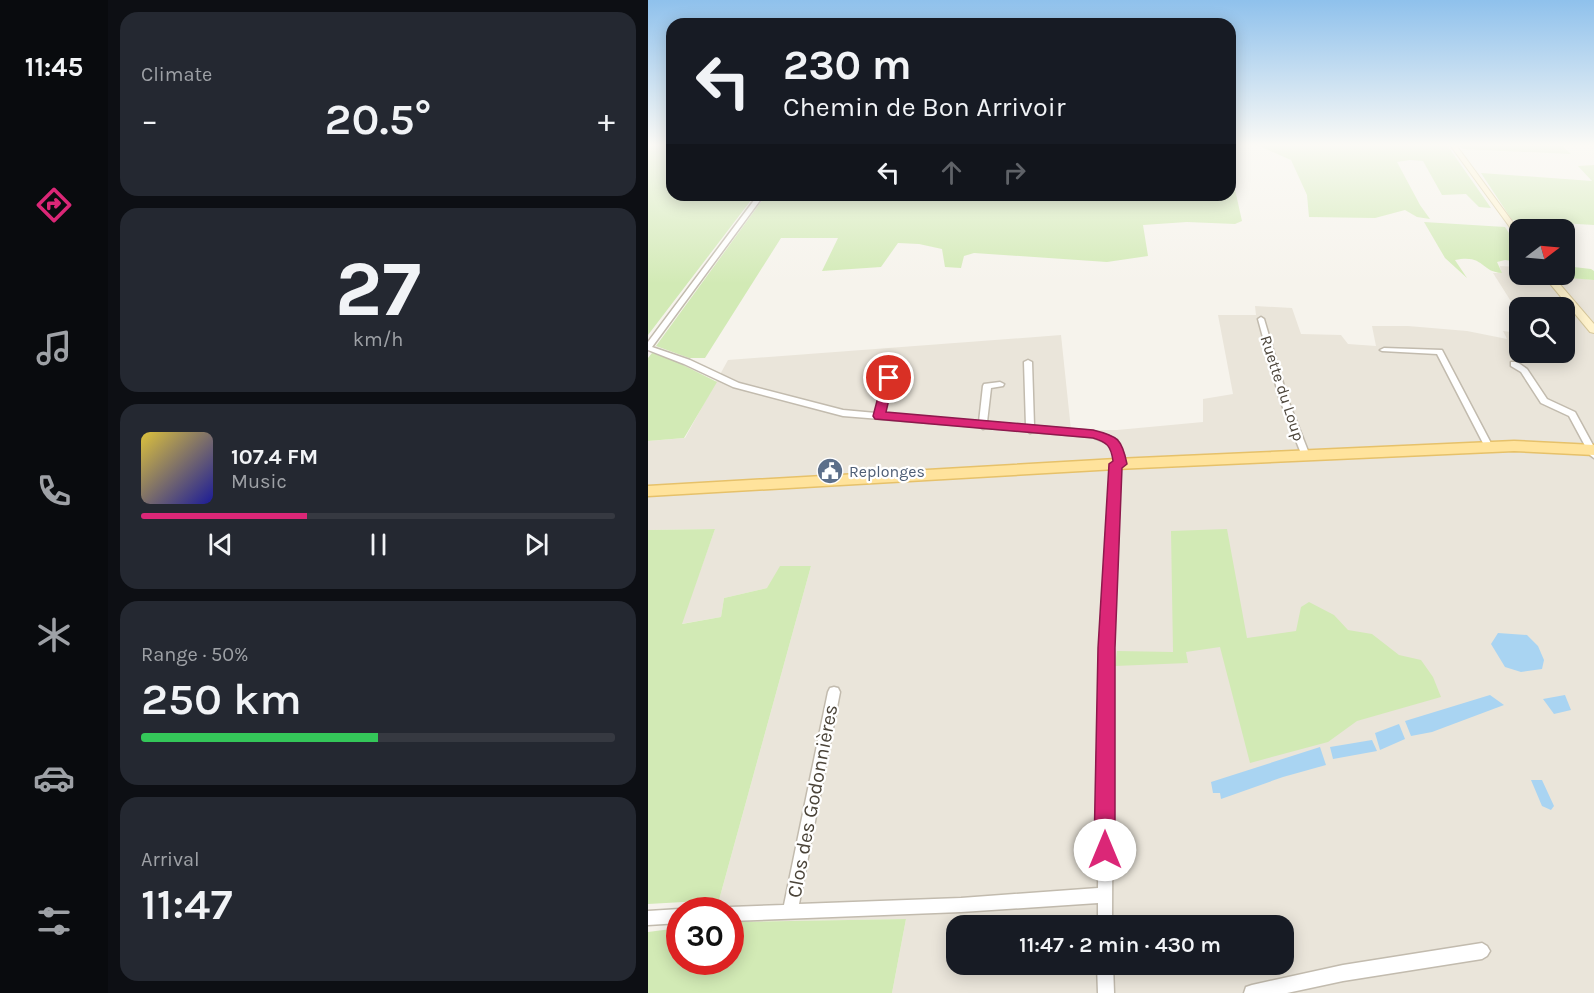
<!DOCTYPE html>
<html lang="en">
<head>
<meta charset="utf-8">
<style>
	:root { --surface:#171b24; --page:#242831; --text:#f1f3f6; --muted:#9ea1a6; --line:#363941; --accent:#db2777 }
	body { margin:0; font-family:Karla,sans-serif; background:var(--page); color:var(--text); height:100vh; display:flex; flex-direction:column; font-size:22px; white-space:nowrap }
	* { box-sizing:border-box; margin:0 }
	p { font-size:20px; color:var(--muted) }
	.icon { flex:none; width:33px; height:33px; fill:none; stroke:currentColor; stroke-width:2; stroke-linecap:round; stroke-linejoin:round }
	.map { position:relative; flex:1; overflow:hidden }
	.details { display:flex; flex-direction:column; gap:12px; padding:12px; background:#0d0f14; width:540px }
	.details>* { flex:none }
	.guide { position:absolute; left:18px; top:18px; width:570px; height:183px; border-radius:18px; box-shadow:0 3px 15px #0003; background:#171b24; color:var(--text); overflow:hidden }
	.needle { width:39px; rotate:74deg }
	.tools { position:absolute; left:861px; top:219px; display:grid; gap:12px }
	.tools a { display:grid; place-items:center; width:66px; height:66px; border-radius:12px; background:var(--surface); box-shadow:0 3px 15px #0003; font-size:30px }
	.speed { position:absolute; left:18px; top:897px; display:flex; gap:12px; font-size:30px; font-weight:700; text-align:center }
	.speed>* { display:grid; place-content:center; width:78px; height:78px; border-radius:50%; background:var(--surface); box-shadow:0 3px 15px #0003; line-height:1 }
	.speed .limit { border:9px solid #d22; background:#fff; color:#111 }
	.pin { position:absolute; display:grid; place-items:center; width:51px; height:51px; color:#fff; margin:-26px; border:3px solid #fff; border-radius:50%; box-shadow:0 2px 6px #0007 }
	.me { position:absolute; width:66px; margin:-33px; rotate:0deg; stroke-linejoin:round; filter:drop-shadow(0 0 4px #0008) }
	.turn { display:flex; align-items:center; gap:21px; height:126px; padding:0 18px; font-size:27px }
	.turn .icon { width:78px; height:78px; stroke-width:2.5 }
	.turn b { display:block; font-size:42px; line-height:51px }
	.lanes { display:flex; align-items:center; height:57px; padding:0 18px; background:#0003; justify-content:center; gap:30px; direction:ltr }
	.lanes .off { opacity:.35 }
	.big { font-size:45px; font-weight:600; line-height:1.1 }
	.details .widget { flex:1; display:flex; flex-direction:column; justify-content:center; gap:9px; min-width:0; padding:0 21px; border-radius:18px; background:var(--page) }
	.details .dial { align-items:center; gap:0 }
	.dial b { font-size:78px; line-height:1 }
	.song { display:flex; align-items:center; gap:18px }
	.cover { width:72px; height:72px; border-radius:9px; background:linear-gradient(135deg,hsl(50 70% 55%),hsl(240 70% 35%)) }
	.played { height:6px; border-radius:3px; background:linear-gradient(90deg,var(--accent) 35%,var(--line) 35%) }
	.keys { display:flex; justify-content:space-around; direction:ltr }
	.heat { display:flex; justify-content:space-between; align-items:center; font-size:33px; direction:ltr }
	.charge { height:9px; border-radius:4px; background:linear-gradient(90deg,#34c759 50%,var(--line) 0) }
	.trip { position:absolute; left:298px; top:915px; width:348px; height:60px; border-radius:18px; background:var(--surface); box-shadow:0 3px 15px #0003; font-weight:600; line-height:60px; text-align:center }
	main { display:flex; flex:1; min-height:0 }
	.menu { display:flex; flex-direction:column; width:108px; justify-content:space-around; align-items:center; background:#090b0e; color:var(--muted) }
	.menu .icon { width:42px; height:42px }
	.menu .on { color:var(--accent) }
	.menu b { font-size:27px; color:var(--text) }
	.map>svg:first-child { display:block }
	.residential { fill:#eae5da; fill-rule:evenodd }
	.green { fill:#d2eab5 }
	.water { fill:#a9d4f2 }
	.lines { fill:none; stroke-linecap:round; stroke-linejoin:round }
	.street-casing { stroke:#c2bbae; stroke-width:3 }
	.secondary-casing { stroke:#d6c79b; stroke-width:2 }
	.primary-casing { stroke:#e6c16a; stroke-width:3 }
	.street { fill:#fff; fill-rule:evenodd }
	.secondary { fill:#fff3cd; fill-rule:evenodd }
	.primary { fill:#ffe39c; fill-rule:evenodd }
	.route { fill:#db2777; stroke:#8e194d; stroke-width:1.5 }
	.labels { text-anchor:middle; stroke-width:4.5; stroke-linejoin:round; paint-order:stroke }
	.street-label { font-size:16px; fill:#4b4439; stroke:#fff }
	.service-label { font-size:16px; fill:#4e5e75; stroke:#fff; text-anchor:start }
	.near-street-label { font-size:20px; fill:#4b4439; stroke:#fff }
</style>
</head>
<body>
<main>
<nav class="menu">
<b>11:45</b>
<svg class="icon on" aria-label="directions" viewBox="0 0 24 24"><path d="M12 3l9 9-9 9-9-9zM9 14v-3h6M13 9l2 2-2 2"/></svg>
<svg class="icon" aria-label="music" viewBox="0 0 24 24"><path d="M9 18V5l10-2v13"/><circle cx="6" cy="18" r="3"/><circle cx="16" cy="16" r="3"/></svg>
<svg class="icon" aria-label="phone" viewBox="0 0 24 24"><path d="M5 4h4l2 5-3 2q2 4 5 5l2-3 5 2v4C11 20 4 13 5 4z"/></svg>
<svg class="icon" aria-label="climate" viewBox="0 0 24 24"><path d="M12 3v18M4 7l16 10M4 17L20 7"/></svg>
<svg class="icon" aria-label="car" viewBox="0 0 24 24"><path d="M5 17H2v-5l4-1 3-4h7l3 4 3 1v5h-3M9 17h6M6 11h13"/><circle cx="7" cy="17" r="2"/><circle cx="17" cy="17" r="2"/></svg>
<svg class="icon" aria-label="filters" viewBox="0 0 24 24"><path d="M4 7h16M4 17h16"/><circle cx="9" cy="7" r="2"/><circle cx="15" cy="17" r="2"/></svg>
</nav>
<section class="details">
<div class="widget"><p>Climate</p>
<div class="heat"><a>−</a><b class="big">20.5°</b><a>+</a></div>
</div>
<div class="widget dial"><b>27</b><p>km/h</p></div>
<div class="widget">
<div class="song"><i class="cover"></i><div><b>107.4 FM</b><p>Music</p></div></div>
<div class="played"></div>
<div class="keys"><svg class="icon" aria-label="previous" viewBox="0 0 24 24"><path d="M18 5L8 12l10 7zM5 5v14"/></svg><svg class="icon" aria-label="pause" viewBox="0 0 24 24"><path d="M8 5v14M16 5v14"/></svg><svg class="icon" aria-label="next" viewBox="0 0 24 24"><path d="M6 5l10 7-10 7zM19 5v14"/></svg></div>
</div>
<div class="widget"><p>Range · 50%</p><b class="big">250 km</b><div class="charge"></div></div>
<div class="widget"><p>Arrival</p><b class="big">11:47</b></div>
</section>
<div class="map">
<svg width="946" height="993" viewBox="0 0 946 993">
	<rect width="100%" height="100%" fill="#f6f3ec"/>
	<path class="residential" d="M852 266 871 267 872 274 902 275 946 280V993H244L258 919 85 922 82 910H78L71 900 163 566 119 588 76 598 73 617 33 624 67 529 0 530V441L37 438 80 360 413 335 423 430H469L555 422V399L585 394 570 315H608L607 306 644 308 653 334 693 335 700 344 728 346 724 326H760L819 331 859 339 855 331 871 333 872 352H916V308H872L871 314 845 273H853ZM309 926H636V964H309Z"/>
	<path class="green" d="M0 145H24V195H107L0 335Z
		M598 145H799L843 208 831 207 818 194 794 195 775 161 762 160 749 162 772 205 782 219 769 217 757 210 727 218 661 217 659 195 643 160 611 146Z
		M811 145H913L923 154 815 149Z
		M946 165V225L864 220 833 173 944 181 930 166Z
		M582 167 594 221 587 224 539 222 495 225 500 256 459 262 326 253 316 256 313 268 297 267 294 249 271 244 250 243 233 267 174 271 190 238H133L57 358H41L8 346 118 195H582Z
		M776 222 857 227 871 248V262L857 260 849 262 854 273C832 272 837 254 807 260L819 278 797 258Z
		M917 266 943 269 946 271V280L909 277 906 275 916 274Z
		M4 353 15 355 69 382 36 438 0 441V358Z
		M67 529 34 624 73 617 76 598 119 588 132 566H163L71 900 0 904V530Z
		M579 529 599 638 648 631 653 607 661 602 686 615 700 630 724 634 751 655 773 660 785 677 793 697 709 721 680 742 602 763 572 647 538 652 540 663 467 666 469 651 525 652 523 531Z
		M258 919 244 993H0V932L31 928 32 962H82L83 922Z"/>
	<path class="water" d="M850 633 879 635 890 646 896 660 894 669 873 672 857 667 843 644Z
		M842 695 856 705 784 732 763 736 757 721Z
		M917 695 923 710 906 714 895 699Z
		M751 724 757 739 732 750 727 733Z
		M724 740 729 751 685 759 682 747Z
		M672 747 678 765 635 777 573 799 572 793H565L563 782Z
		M883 780H894L906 806 903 810 894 806Z"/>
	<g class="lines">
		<g class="street-casing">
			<path id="street" d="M110 195H116L4 347 42 360 91 383 195 410 228 413 237 378 241 376 245 378 236 414 331 422 335 386 336 384 352 382 356 384 355 386 343 388 339 422 378 426 376 362 380 360 384 362 386 426 445 431 469 440 470 442 477 464 476 466 472 467 465 648 464 926H450V903L313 912 82 921V910H76L82 907 136 905 180 692 182 688 186 687 190 688 192 692 151 904 313 898 450 888 453 648 464 464 468 461 462 444 444 437 385 432 382 433 379 431 338 428 335 429 332 427 195 416 85 387 36 364 0 350V342Z
				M613 317 616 319 640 400 662 456 661 458 658 459 654 456 632 400 610 319Z
				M736 348 794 350 845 447 844 449H838L837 447 789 354 734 351 732 350Z
				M863 362H869L879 369 899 399 927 412 946 447V458L942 455 921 416 893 403 873 372 863 366Z
				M32 909 36 910H32V923L0 925V911Z
				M834 943 839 946 842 951 839 956 834 959 695 981 639 993H596L598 987 604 985 695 965Z
				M449 964H465L466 993H450Z"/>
		</g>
		<g class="secondary-casing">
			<path id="secondary" d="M802 145H808L872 232V241Z
				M894 274H903L946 324V333L942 332Z"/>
		</g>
		<g class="primary-casing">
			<path id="primary" d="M866 441 946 445V455L866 451 468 469 0 496V486L468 459Z"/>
		</g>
		<use href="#street" class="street"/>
		<use href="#secondary" class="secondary"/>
		<use href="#primary" class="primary"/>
	</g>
	<linearGradient id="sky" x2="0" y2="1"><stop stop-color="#8fc1ec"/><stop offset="0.51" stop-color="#fbfaf6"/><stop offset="1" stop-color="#fbfaf6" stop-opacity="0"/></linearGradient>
	<rect width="946" height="284" fill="url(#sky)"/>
	<path class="route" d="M241 375 246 378 238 412 445 430C470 436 474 439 479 464L474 468 467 648V850L464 858 457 861 449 858 446 850 450 648 461 464 465 461C463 446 459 442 445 438L227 419 225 416 235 378Z"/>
	<defs>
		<g id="civic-disc" transform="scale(1.35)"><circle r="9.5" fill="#5c6f8a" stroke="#fff"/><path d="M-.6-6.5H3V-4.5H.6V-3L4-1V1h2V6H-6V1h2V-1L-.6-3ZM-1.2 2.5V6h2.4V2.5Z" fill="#fff"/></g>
	</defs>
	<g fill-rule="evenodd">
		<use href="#civic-disc" x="182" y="471"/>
	</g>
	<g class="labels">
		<g class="street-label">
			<text transform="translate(635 388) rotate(72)" y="6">Ruette du Loup</text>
		</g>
		<g class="service-label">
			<text x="201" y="477">Replonges</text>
		</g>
		<g class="near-street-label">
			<text transform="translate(164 801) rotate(-79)" y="7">Clos des Godonnières</text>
		</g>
	</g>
</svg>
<div class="tools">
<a><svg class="needle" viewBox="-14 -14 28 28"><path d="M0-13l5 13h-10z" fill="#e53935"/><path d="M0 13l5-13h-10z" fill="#9ea1a6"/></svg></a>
<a><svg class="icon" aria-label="search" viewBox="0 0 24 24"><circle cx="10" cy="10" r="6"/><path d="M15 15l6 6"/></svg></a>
</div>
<div class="speed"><div class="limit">30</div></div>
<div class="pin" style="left:241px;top:378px;background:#d93025"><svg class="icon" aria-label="arrive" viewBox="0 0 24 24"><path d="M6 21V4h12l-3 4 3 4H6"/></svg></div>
<svg class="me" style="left:457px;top:850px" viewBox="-20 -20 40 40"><circle r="19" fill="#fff"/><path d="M0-13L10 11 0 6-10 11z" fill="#db2777"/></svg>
<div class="trip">11:47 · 2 min · 430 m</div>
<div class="guide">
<div class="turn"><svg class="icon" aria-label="left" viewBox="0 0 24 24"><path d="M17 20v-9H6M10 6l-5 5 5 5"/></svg><div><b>230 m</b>Chemin de Bon Arrivoir</div></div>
<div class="lanes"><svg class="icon" aria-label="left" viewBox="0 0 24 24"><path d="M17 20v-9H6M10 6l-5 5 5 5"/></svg><svg class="icon off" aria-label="ahead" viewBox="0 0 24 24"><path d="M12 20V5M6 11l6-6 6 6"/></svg><svg class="icon off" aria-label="right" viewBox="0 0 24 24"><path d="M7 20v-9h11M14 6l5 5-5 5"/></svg></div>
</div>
</div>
</main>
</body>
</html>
